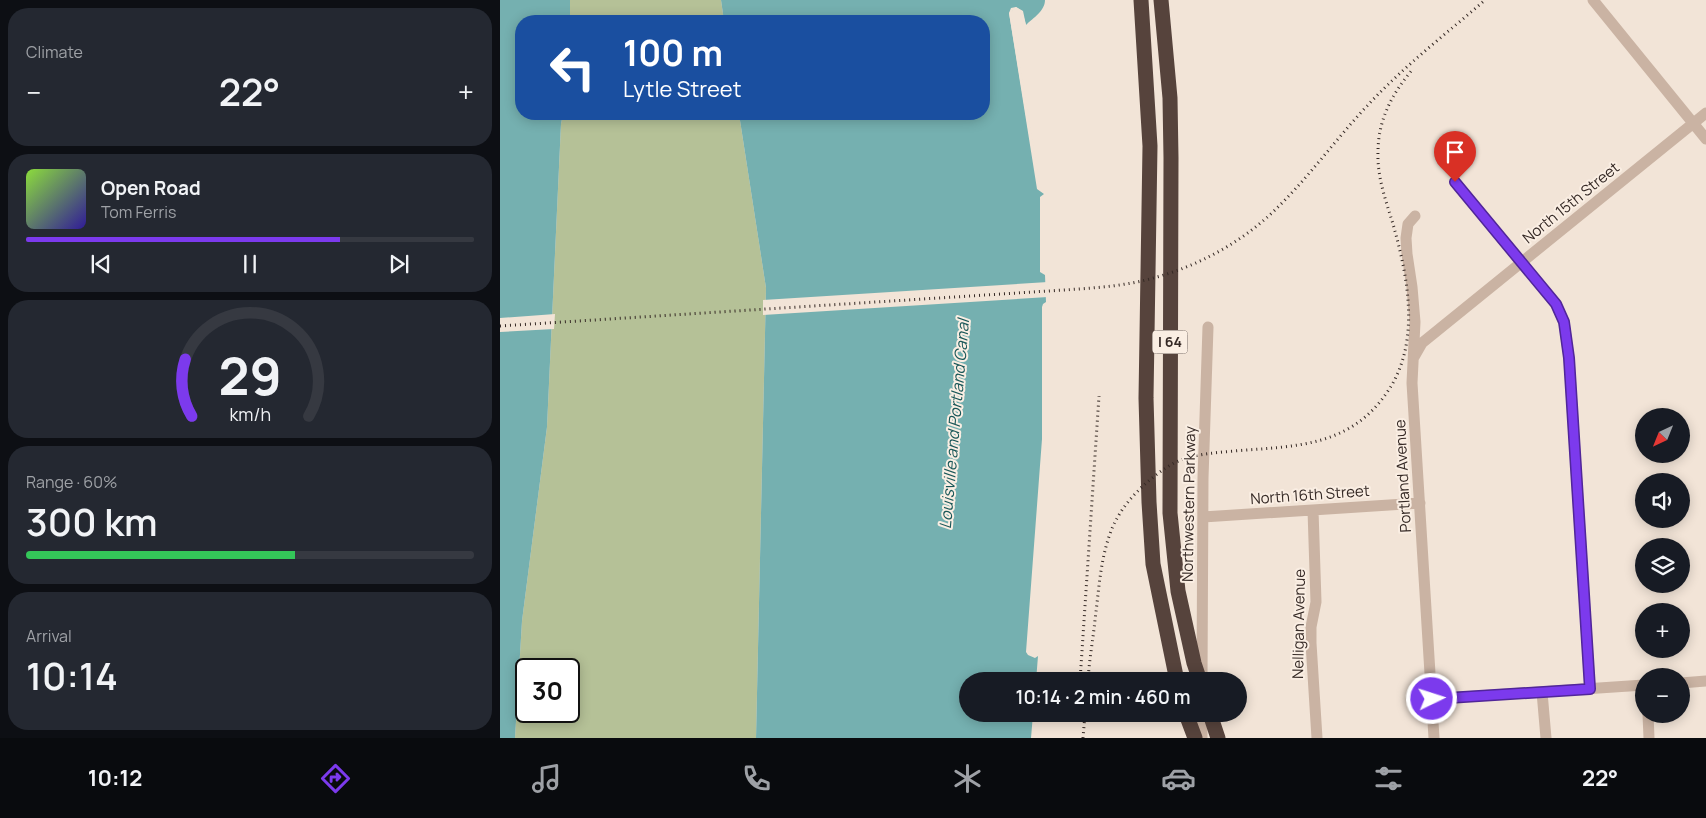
<!DOCTYPE html>
<html lang="en">
<head>
<meta charset="utf-8">
<style>
	:root { --surface:#171b24; --page:#242831; --text:#f1f3f6; --muted:#9ea1a6; --line:#363941; --accent:#7c3aed }
	body { margin:0; font-family:Manrope,sans-serif; background:var(--page); color:var(--text); height:100vh; display:flex; flex-direction:column; font-size:19px; white-space:nowrap }
	* { box-sizing:border-box; margin:0 }
	p { font-size:16px; color:var(--muted) }
	.icon { flex:none; width:28px; height:28px; fill:none; stroke:currentColor; stroke-width:2; stroke-linecap:round; stroke-linejoin:round }
	.map { position:relative; flex:1; overflow:hidden }
	.panel { display:flex; flex-direction:column; gap:8px; padding:8px; background:#0d0f14; width:500px }
	.panel>* { flex:none }
	.top-card { position:absolute; left:15px; top:15px; width:475px; height:105px; border-radius:20px; box-shadow:0 2px 12px #0003; background:#1a4fa0; color:#fff; overflow:hidden }
	.needle { width:32px; rotate:223deg }
	.buttons { position:absolute; left:1135px; top:408px; display:grid; gap:10px }
	.buttons a { display:grid; place-items:center; width:55px; height:55px; border-radius:50%; background:var(--surface); box-shadow:0 2px 12px #0003; font-size:25px }
	.speed { position:absolute; left:15px; top:658px; display:flex; gap:10px; font-size:25px; font-weight:700; text-align:center }
	.speed>* { display:grid; place-content:center; width:65px; height:65px; border-radius:50%; background:var(--surface); box-shadow:0 2px 12px #0003; line-height:1 }
	.speed .limit { border:2px solid #111; border-radius:8px; background:#fff; color:#111 }
	.pin { position:absolute; display:grid; place-items:center; width:42px; height:42px; color:#fff; margin:-51px -21px; border-radius:50% 50% 50% 0; rotate:-45deg; box-shadow:0 0 5px #0007 }
	.pin .icon { rotate:45deg }
	.me { position:absolute; width:55px; margin:-28px; rotate:86deg; stroke-linejoin:round; filter:drop-shadow(0 0 4px #0008) }
	.turn { display:flex; align-items:center; gap:18px; height:105px; padding:0 25px; font-size:22px }
	.turn .icon { width:65px; height:65px; stroke-width:2.5 }
	.turn b { display:block; font-size:35px; line-height:42px }
	.big { font-size:38px; font-weight:600; line-height:1.1 }
	.panel .card { flex:1; display:flex; flex-direction:column; justify-content:center; gap:8px; min-width:0; padding:0 18px; border-radius:20px; background:var(--page) }
	.panel .dial { align-items:center; gap:0 }
	.dial svg { height:130px; overflow:visible; fill:none; stroke:var(--line); stroke-width:7; stroke-linecap:round; text-anchor:middle }
	.dial text { fill:var(--text); stroke:none }
	.song { display:flex; align-items:center; gap:15px }
	.cover { width:60px; height:60px; border-radius:8px; background:linear-gradient(135deg,hsl(90 70% 55%),hsl(250 70% 35%)) }
	.played { height:5px; border-radius:2px; background:linear-gradient(90deg,var(--accent) 70%,var(--line) 70%) }
	.keys { display:flex; justify-content:space-around; direction:ltr }
	.heat { display:flex; justify-content:space-between; align-items:center; font-size:28px; direction:ltr }
	.charge { height:8px; border-radius:4px; background:linear-gradient(90deg,#34c759 60%,var(--line) 0) }
	.trip { position:absolute; left:459px; top:672px; width:288px; height:50px; border-radius:25px; background:var(--surface); box-shadow:0 2px 12px #0003; font-weight:600; line-height:50px; text-align:center }
	.tab-bar { display:flex; height:80px; justify-content:space-around; align-items:center; background:#090b0e; color:var(--muted) }
	.tab-bar .icon { width:35px; height:35px }
	.tab-bar .on { color:var(--accent) }
	.tab-bar b { font-size:22px; color:var(--text) }
	main { display:flex; flex:1; min-height:0 }
	.map>svg:first-child { display:block }
	.green { fill:#b5c197; fill-rule:evenodd }
	.water { fill:#75b0b0 }
	.pier { fill:#f2e4d7 }
	.lines { fill:none; stroke-linecap:round; stroke-linejoin:round }
	.street { stroke:#cab3a3; stroke-width:11 }
	.highway { stroke:#56433c; stroke-width:15 }
	.rail { stroke:#352925; stroke-width:3; stroke-dasharray:1 4; stroke-linecap:butt }
	.route-casing { stroke:#51269a; stroke-width:12 }
	.route { stroke:#7c3aed; stroke-width:9 }
	.labels { text-anchor:middle; stroke-width:4; stroke-linejoin:round; paint-order:stroke }
	.shield { fill:#faeee3; stroke:#70645e; stroke-width:1 }
	.shield-label { font-size:14px; font-weight:bold; fill:#352925 }
	.street-label { font-size:15px; fill:#352925; stroke:#faeee3 }
	.water-label { font-size:16px; font-style:italic; fill:#195758; stroke:#faeee3 }
</style>
</head>
<body>
<main>
<section class="panel">
<div class="card"><p>Climate</p>
<div class="heat"><a>−</a><b class="big">22°</b><a>+</a></div>
</div>
<div class="card">
<div class="song"><i class="cover"></i><div><b>Open Road</b><p>Tom Ferris</p></div></div>
<div class="played"></div>
<div class="keys"><svg class="icon" aria-label="previous" viewBox="0 0 24 24"><path d="M18 5L8 12l10 7zM5 5v14"/></svg><svg class="icon" aria-label="pause" viewBox="0 0 24 24"><path d="M8 5v14M16 5v14"/></svg><svg class="icon" aria-label="next" viewBox="0 0 24 24"><path d="M6 5l10 7-10 7zM19 5v14"/></svg></div>
</div>
<div class="card dial"><svg viewBox="0 0 100 80">
<path d="M14 69A42 42 0 1 1 86 69"/>
<path d="M14 69A42 42 0 0 1 10 34" stroke="#7c3aed"/>
<text x="50" y="56" font-size="32" font-weight="700">29</text>
<text x="50" y="72" font-size="11">km/h</text>
</svg></div>
<div class="card"><p>Range · 60%</p><b class="big">300 km</b><div class="charge"></div></div>
<div class="card"><p>Arrival</p><b class="big">10:14</b></div>
</section>
<div class="map">
<svg width="1206" height="738" viewBox="0 0 1206 738">
	<rect width="100%" height="100%" fill="#f2e4d7"/>
	<path class="green" d="M70 0H221L224 21H70Z
		M63 114H239L266 288 256 738H15L22 621 47 427 61 124ZM26 669H69V711H26Z"/>
	<path class="water" d="M0 0H70V21H21V114H63L61 124 47 427 22 621 15 738H0Z
		M221 0H545C545 11 533 18 526 25L522 11 516 7 509 13 537 189 544 194 540 197V272L545 275 546 302 543 304 542 307V439L526 652 528 655 535 658 538 656 536 681H468V714H533L531 738H256L266 288 239 114H484V21H224Z"/>
	<path class="pier" d="M516 7 523 11 526 25V27L523 26 520 12 516 10H513L511 13 540 187 545 191 543 192 538 189 509 13 511 8Z
		M548 282V297L263 315V300Z
		M55 314 54 329 0 332V318Z"/>
	<g class="lines">
		<path class="street" d="M1093 0 1206 139
			M955 182 1056 304 1064 322 1069 358 1090 689
			M915 216 908 224 906 238 907 254 912 287 915 322 912 383 934 738
			M914 357 922 343 1206 113
			M813 510 816 602 811 627V643L817 738
			M703 517 920 503
			M702 680 703 478 708 327
			M1181 683 1206 681
			M1042 692 1046 738
			M932 699 1144 685
			M1148 714 1149 738
			M702 738V714"/>
		<path class="highway" d="M641 0 650 146 646 398 649 502 653 564 677 681
			M661 0 670 98 671 158 670 513 678 591 694 663 700 681
			M686 714 695 738
			M710 714 718 738"/>
		<path class="rail" d="M0 326 564 290C595 288 627 286 657 277 703 264 747 239 780 205 811 174 837 138 867 106 903 67 946 34 985 0
			M580 681 599 396
			M588 681C589 661 593 640 595 620 599 590 600 560 611 531 618 513 630 498 644 485 653 477 663 469 674 463 693 454 713 453 734 451 794 446 850 448 888 391 921 342 908 277 893 224 886 201 877 177 878 152 878 120 892 94 912 70
			M583 738 585 714"/>
	</g>
	<g class="lines">
		<g class="route-casing">
			<path id="route" d="M932 699 1090 689 1069 358 1064 322 1056 304 955 182"/>
		</g>
		<use href="#route" class="route"/>
	</g>
	<g class="labels">
		<rect class="shield" x="652.5" y="330.5" width="35" height="23" rx="4"/>
		<g class="shield-label">
			<text x="670" y="347">I 64</text>
		</g>
		<g class="street-label">
			<text transform="translate(1071 203) rotate(-39)" y="5">North 15th Street</text>
			<text transform="translate(903 476) rotate(-93)" y="5">Portland Avenue</text>
			<text transform="translate(810 495) rotate(-4)" y="5">North 16th Street</text>
			<text transform="translate(689 504) rotate(-89)" y="5">Northwestern Parkway</text>
			<text transform="translate(799 624) rotate(-89)" y="5">Nelligan Avenue</text>
		</g>
		<g class="water-label">
			<text transform="translate(454 424) rotate(-85)" y="6">Louisville and Portland Canal</text>
		</g>
	</g>
</svg>
<div class="buttons">
<a><svg class="needle" viewBox="-14 -14 28 28"><path d="M0-13l5 13h-10z" fill="#e53935"/><path d="M0 13l5-13h-10z" fill="#9ea1a6"/></svg></a>
<a><svg class="icon" aria-label="sound" viewBox="0 0 24 24"><path d="M4 9h4l5-4v14l-5-4H4zM17 9q2 3 0 6"/></svg></a>
<a><svg class="icon" aria-label="layers" viewBox="0 0 24 24"><path d="M12 4l9 5-9 5-9-5zM3 14l9 5 9-5"/></svg></a>
<a>+</a>
<a>−</a>
</div>
<div class="speed"><div class="limit">30</div></div>
<div class="pin" style="left:955px;top:182px;background:#d93025"><svg class="icon" aria-label="arrive" viewBox="0 0 24 24"><path d="M6 21V4h12l-3 4 3 4H6"/></svg></div>
<svg class="me" style="left:932px;top:699px" viewBox="-20 -20 40 40"><circle r="17" fill="#7c3aed" stroke="#fff" stroke-width="3"/><path d="M0-11L8 9 0 5-8 9z" fill="#fff"/></svg>
<div class="trip">10:14 · 2 min · 460 m</div>
<div class="top-card">
<div class="turn"><svg class="icon" aria-label="left" viewBox="0 0 24 24"><path d="M17 20v-9H6M10 6l-5 5 5 5"/></svg><div><b>100 m</b>Lytle Street</div></div>
</div>
</div>
</main>
<nav class="tab-bar">
<b>10:12</b>
<svg class="icon on" aria-label="directions" viewBox="0 0 24 24"><path d="M12 3l9 9-9 9-9-9zM9 14v-3h6M13 9l2 2-2 2"/></svg>
<svg class="icon" aria-label="music" viewBox="0 0 24 24"><path d="M9 18V5l10-2v13"/><circle cx="6" cy="18" r="3"/><circle cx="16" cy="16" r="3"/></svg>
<svg class="icon" aria-label="phone" viewBox="0 0 24 24"><path d="M5 4h4l2 5-3 2q2 4 5 5l2-3 5 2v4C11 20 4 13 5 4z"/></svg>
<svg class="icon" aria-label="climate" viewBox="0 0 24 24"><path d="M12 3v18M4 7l16 10M4 17L20 7"/></svg>
<svg class="icon" aria-label="car" viewBox="0 0 24 24"><path d="M5 17H2v-5l4-1 3-4h7l3 4 3 1v5h-3M9 17h6M6 11h13"/><circle cx="7" cy="17" r="2"/><circle cx="17" cy="17" r="2"/></svg>
<svg class="icon" aria-label="filters" viewBox="0 0 24 24"><path d="M4 7h16M4 17h16"/><circle cx="9" cy="7" r="2"/><circle cx="15" cy="17" r="2"/></svg>
<b>22°</b>
</nav>
</body>
</html>
